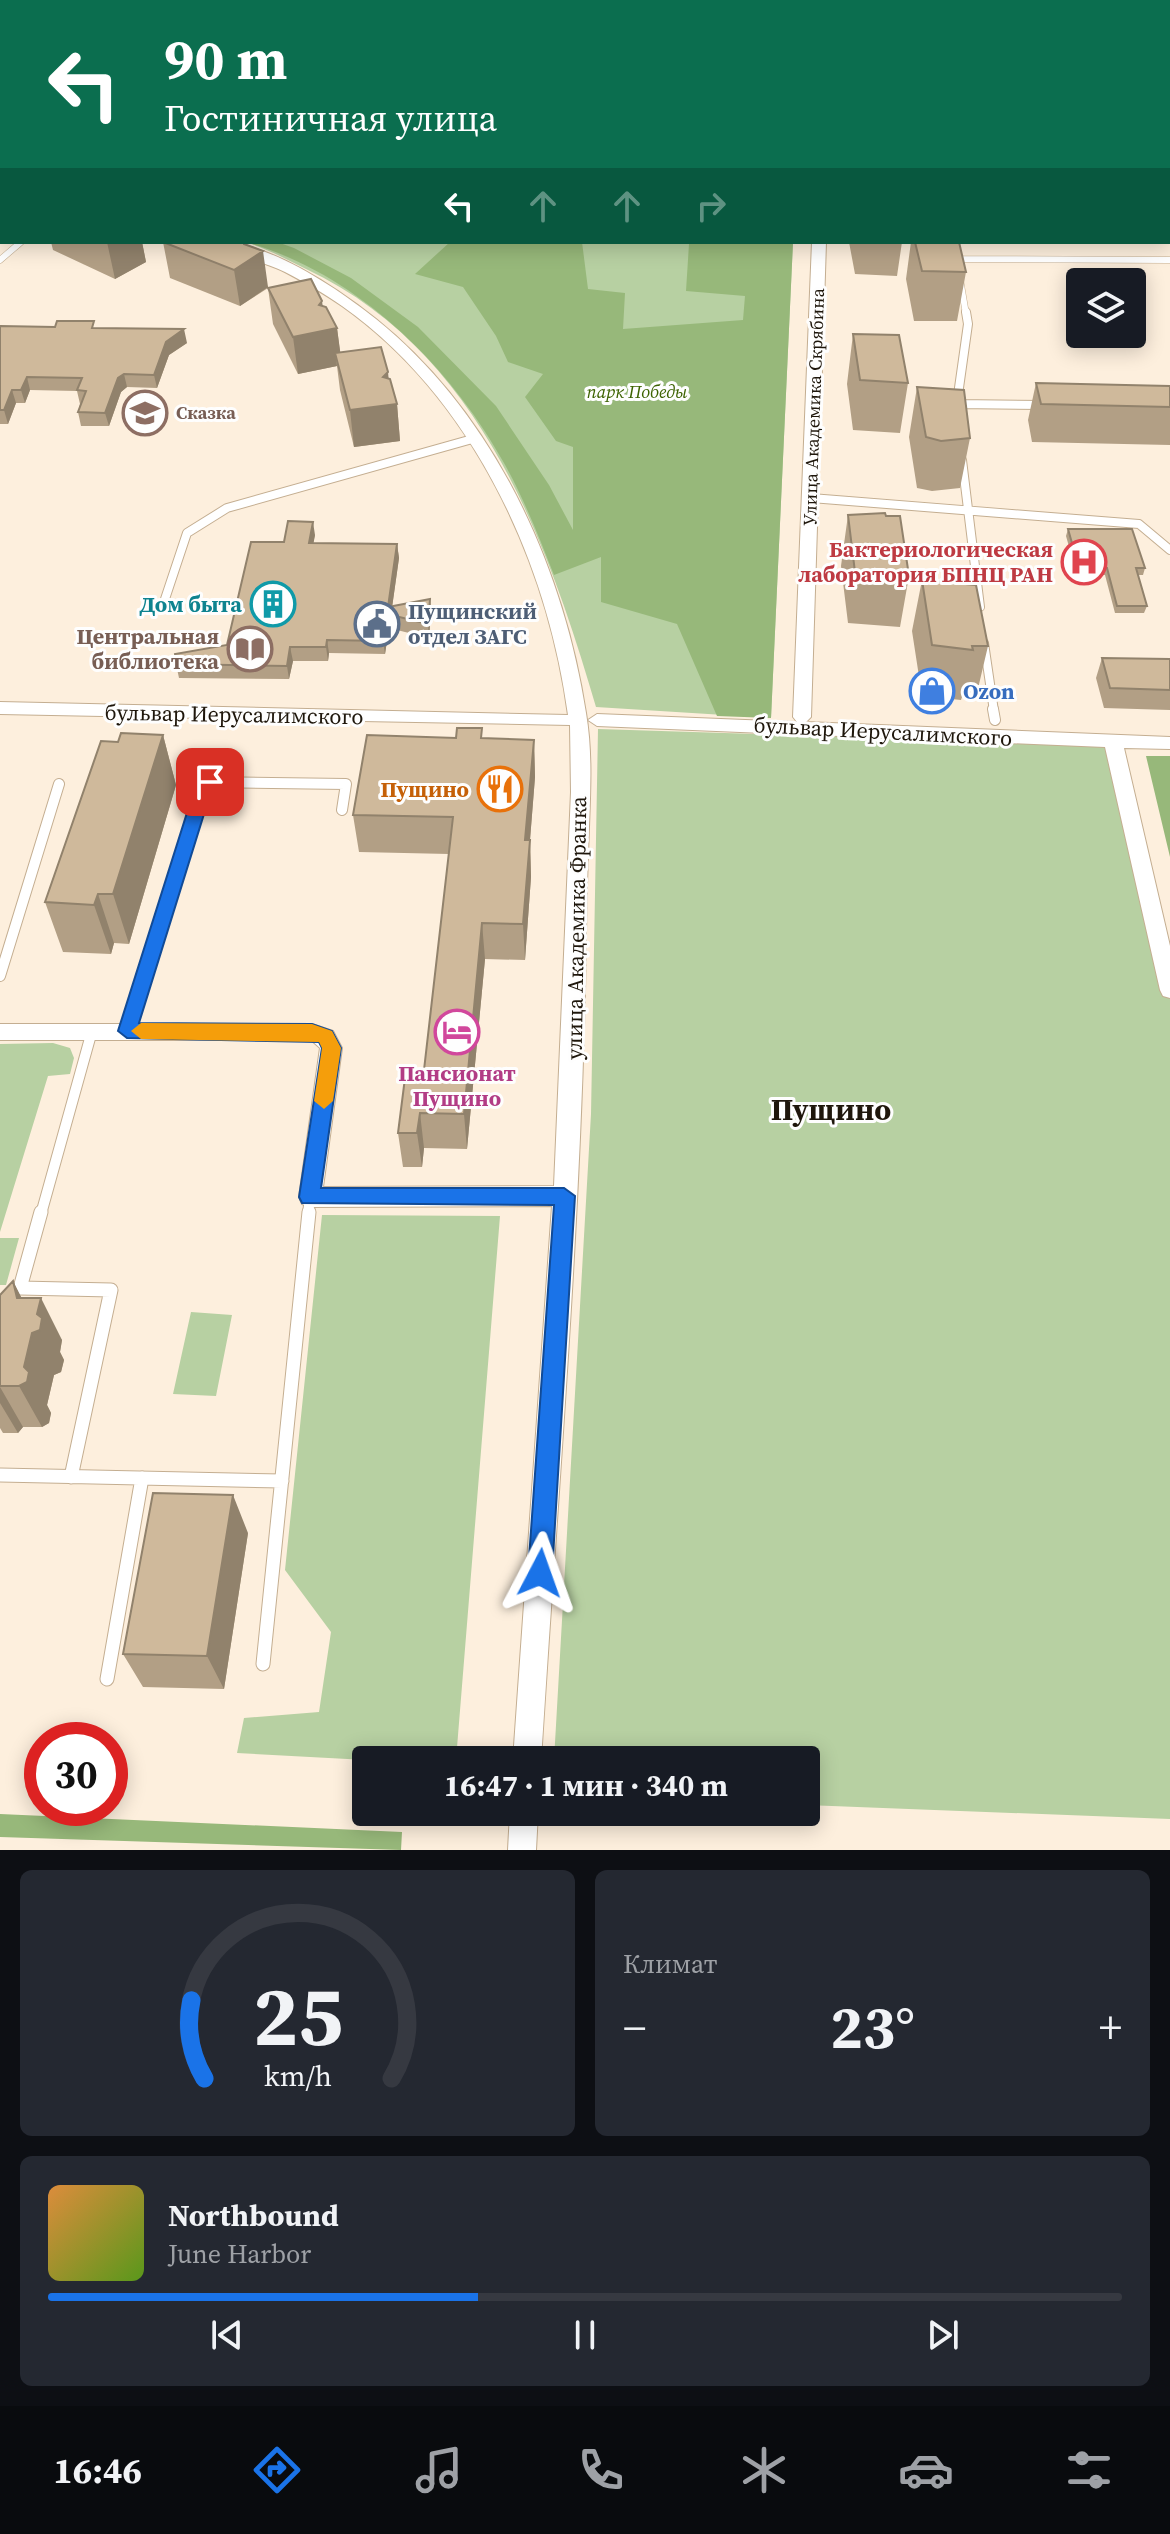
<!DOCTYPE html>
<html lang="ru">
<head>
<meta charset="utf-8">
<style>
	:root { --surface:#171b24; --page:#242831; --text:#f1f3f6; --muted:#9ea1a6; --line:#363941; --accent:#1a73e8 }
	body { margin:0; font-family:"Source Serif 4",serif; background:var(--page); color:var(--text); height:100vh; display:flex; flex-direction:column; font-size:30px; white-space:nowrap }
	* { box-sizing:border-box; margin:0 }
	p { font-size:26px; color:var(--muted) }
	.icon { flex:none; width:44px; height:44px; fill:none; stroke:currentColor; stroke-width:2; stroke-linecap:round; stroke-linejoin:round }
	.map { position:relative; height:1850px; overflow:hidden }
	.panel { display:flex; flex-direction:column; gap:20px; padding:20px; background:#0d0f14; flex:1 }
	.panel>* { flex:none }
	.hud { position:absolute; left:0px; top:0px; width:1170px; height:244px; box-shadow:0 4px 20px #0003; background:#0b6e4f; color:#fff; overflow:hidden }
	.fabs { position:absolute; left:1066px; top:268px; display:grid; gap:16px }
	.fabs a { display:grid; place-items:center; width:80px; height:80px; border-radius:8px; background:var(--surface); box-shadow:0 4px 20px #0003; font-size:40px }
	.speed { position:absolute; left:24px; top:1722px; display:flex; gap:16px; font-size:40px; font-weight:700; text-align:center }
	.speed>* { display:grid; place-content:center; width:104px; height:104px; border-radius:50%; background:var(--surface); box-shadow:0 4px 20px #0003; line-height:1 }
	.speed .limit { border:12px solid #d22; background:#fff; color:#111 }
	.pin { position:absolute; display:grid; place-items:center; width:68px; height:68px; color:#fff; margin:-34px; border-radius:16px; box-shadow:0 4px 12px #0006 }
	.me { position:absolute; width:88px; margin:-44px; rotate:4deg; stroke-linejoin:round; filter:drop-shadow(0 0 6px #0008) }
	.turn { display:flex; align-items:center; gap:28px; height:168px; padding:0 32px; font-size:36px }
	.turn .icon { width:104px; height:104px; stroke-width:2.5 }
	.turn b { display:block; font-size:56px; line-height:68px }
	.lanes { display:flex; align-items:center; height:76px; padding:0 32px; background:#0003; justify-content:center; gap:40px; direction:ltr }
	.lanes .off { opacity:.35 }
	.big { font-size:60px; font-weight:700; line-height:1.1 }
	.panel .tile { flex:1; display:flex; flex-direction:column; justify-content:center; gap:12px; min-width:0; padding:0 28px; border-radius:12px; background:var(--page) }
	.panel .dial { align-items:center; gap:0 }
	.dial svg { height:208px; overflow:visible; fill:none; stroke:var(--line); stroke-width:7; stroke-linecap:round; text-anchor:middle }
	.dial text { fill:var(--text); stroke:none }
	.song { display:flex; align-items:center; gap:24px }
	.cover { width:96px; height:96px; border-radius:12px; background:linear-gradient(135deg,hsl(30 70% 55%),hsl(90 70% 35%)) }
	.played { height:8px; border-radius:4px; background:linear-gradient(90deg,var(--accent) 40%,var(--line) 40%) }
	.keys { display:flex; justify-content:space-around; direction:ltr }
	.heat { display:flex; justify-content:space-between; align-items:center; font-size:44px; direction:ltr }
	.panel .tiles { flex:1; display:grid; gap:20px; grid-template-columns:1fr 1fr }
	.tile:last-child { grid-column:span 2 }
	.trip { position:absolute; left:352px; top:1746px; width:468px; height:80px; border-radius:8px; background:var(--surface); box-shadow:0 4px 20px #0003; font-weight:700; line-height:80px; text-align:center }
	.tab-bar { display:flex; height:128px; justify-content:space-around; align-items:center; background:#090b0e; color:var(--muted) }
	.tab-bar .icon { width:56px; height:56px }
	.tab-bar .selected { color:var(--accent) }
	.tab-bar b { font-size:36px; color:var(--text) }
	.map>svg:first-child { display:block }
	.green { fill:#b7d0a2 }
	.forest { fill:#97b87a }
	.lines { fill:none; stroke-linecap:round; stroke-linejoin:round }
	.lane-far3-casing { stroke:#c4ae91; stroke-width:7 }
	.lane-far2-casing { stroke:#c4ae91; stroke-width:10 }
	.lane-far1-casing { stroke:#c4ae91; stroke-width:12 }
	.lane-casing { stroke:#c4ae91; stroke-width:15 }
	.street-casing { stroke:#c4ae91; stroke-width:2 }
	.lane-far3 { stroke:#fff; stroke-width:6 }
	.lane-far2 { stroke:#fff; stroke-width:8 }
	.lane-far1 { stroke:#fff; stroke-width:10 }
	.lane { stroke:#fff; stroke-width:13 }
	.street { fill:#fff; fill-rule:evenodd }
	.wall { fill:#b29f85 }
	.shaded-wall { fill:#91826c }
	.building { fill:#cfb99b; stroke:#91826c; stroke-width:2 }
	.route { fill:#1a73e8; stroke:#114b97; stroke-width:2 }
	.slow { fill:#f59e0b }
	.labels { text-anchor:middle; stroke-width:6; stroke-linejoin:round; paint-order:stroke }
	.far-park-label { font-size:18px; font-style:italic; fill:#3c6201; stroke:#fefefe }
	.far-street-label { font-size:18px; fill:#1e160b; stroke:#fefefe }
	.far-education-label { font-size:18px; font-weight:bold; fill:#785e54; stroke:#fefefe; text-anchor:start }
	.health-label { font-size:22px; font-weight:bold; fill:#be3a42; stroke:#fefefe; text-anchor:end }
	.culture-label { font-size:22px; font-weight:bold; fill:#0d838f; stroke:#fefefe; text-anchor:end }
	.service-label { font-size:22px; font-weight:bold; fill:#4e5e75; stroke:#fefefe; text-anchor:start }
	.education-label { font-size:22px; font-weight:bold; fill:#785e54; stroke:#fefefe; text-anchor:end }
	.shop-label { font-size:22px; font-weight:bold; fill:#366cbe; stroke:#fefefe; text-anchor:start }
	.street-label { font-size:22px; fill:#1e160b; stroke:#fefefe }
	.food-label { font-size:22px; font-weight:bold; fill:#c56008; stroke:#fefefe; text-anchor:end }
	.hotel-label { font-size:22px; font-weight:bold; fill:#b23c85; stroke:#fefefe }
	.district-label { font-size:30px; font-weight:bold; fill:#1e160b; stroke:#fefefe }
</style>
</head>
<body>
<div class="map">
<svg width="1170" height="1850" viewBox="0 0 1170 1850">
	<rect width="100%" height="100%" fill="#fdefdd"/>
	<path class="green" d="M245 242H793L771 718 596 707C546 536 478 350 306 269 286 259 266 248 245 242Z
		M598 729 1075 744 1104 741 1170 990V1819L806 1805V1760H554L591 1114Z
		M53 1043 70 1048 74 1058 70 1074 48 1076 0 1232V1044Z
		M322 1215 500 1216 456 1760H366L237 1753 244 1718 319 1712 331 1632 285 1570Z
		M0 1238H19L6 1285H0Z
		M191 1312 232 1315 216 1396 173 1394Z"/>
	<path class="forest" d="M0 0H264L265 2H2L0 91Z
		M725 0H1170V5L1168 2Z
		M245 242H277L294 248 351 278 418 327 496 406 549 485 573 530V447L556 441 525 397 543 374 508 362 496 336 463 287 415 274 450 242H582L588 289 625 293 623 329 743 320 745 296 686 291 689 244 793 242 771 718 717 716 677 624 601 602V557L554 575C539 537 524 499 504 463 450 365 355 272 245 242Z
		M1146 756H1170V857Z
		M0 1814 402 1832 401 1850 0 1837Z"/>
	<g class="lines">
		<g class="lane-far3-casing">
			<path id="lane-far3" d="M950 256 956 259 1170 260
				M0 260 21 242
				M960 279 966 314"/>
		</g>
		<g class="lane-far2-casing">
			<path id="lane-far2" d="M957 402 968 324 966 312
				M957 408V404L1044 405
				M962 460 980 607
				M811 498 1139 524 1170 550
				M164 602 187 533 227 508 476 438
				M984 643 994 711"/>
		</g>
		<g class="lane-far1-casing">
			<path id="lane-far1" d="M993 709 995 720
				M0 976 59 784
				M127 1031 200 797 210 782 346 784 342 810
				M41 1214 92 1031
				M308 1214 310 1197"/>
		</g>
		<g class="lane-casing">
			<path id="lane" d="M41 1212 20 1288 111 1290 71 1477
				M0 1475 282 1481
				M263 1664 309 1212
				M107 1679 142 1478"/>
		</g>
		<g class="street-casing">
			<path id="street" d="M0 196 2 197V205L0 204Z
				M1168 225H1170V233H1168Z
				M219 242C269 242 337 288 376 319 494 414 563 565 586 713 594 760 589 809 588 857 586 902 586 947 585 992 579 1248 557 1504 541 1760H513L552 1206 310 1207 302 1204 299 1197 320 1048 311 1040H0V1024H312L333 1031 342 1048 323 1187 554 1186 571 792 570 725 0 714V702L568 715C547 560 472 398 342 306 325 294 304 282 285 272 265 262 236 257 219 242Z
				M812 242H826L811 717 806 722 1170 737V749L1124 748 1170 946V998L1163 996 1160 990 1105 747 597 726 588 720 597 714 797 722 793 717Z
				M510 1812H538L536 1850H508Z"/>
		</g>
		<use href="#lane-far3" class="lane-far3"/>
		<use href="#lane-far2" class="lane-far2"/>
		<use href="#lane-far1" class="lane-far1"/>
		<use href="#lane" class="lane"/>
		<use href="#street" class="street"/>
	</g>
	<path class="wall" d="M51 242H142L146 262 115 279 53 250Z
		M163 242H244L268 287 323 307 337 328 340 352 389 379 397 404 400 441 354 447 340 390 337 366 298 374 273 324 268 288 240 306 170 278Z
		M849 242H902L897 276 855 274Z
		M911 242H959L966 272 957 321H914L906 279Z
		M0 326 96 328 187 343 169 355 157 388 127 387 121 392 109 426H81L78 412 80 404 77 391 30 390 25 403H16L8 424H0Z
		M853 334 908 383 900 433 853 430 847 384Z
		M1036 383 1170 386V445L1032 442 1028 420Z
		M917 387 970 438 960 488 932 491 917 488 909 437Z
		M848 515 886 516 909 576 900 627 848 623 841 566Z
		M1068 529 1145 568 1143 575H1138L1147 606 1144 613H1115L1105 575H1077L1066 536Z
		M315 535 313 543 397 544 399 558 392 607 430 599 431 612 429 638 389 628 385 654 329 653 328 661H293L289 679 179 678 176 664 227 645 284 542Z
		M922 580 988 646 976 697H962L961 700 922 696 912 631Z
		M1102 658 1170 659V710L1104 708 1096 678Z
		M163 735 176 785 129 944 114 943 111 954 63 952 45 902 118 742Z
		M482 738 534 740 535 777 530 840 531 877 525 960 485 959 467 1149 424 1148 422 1167H403L398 1133 424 1070 449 854 359 852 353 815Z
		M13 1281 21 1298 62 1340 60 1352 64 1360 61 1372 54 1375 47 1405 51 1413 49 1423 42 1427H23L18 1433H3L0 1428V1295Z
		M248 1533 224 1689 143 1687 123 1654Z"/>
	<path class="shaded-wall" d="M107 242H142L146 262 115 279Z
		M263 251 268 287 240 306 234 270Z
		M322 301 326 331 337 328 342 365 335 353 337 366 298 374 293 337Z
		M184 329 187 343 169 355 157 388 154 375 166 342Z
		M388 372 391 404H397L400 441 354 447 350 410Z
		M124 374 127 387 121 392 109 426 105 413 118 378Z
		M27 377 30 390 25 403 21 390Z
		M12 390 16 403 8 424 4 410Z
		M313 522 315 535 311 557 309 543Z
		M397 544 399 558 391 615 388 607Z
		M430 599 431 612 429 638 428 624Z
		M387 614 389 628 385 654 383 641Z
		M327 640 329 653 328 661 326 647Z
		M290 647 293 661 289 679 287 666Z
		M163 735 176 785 129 944 113 894Z
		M534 740 535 777 527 877 525 840Z
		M530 840 531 877 525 960 523 924Z
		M98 894 114 943 111 954 94 905Z
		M482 923 485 959 467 1149 464 1114Z
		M420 1113 424 1148 422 1167 417 1133Z
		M13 1281 35 1324 41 1298 62 1340 60 1352 64 1360 61 1372 54 1375 47 1405 51 1413 49 1423 42 1427 19 1386 24 1367Z
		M0 1387 23 1427 18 1433 0 1403Z
		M233 1495 248 1533 224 1689 207 1656Z"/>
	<path class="building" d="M163 242H244V244L263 251 234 270Z
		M915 242H959L966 272 922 271Z
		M311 279 322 301 319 305 326 307 337 328 293 337 268 288Z
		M57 321H94L92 328 184 329 166 342 154 375 124 374 118 378 105 413 78 412 86 391 77 390 82 378 27 377 21 390H12L4 410H0V326L55 327Z
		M853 334 899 335 908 383 860 380Z
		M381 347 388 372 383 377 390 379 397 404 350 410 335 353Z
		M1036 383 1170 386V407L1041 404Z
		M917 387 964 390 970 438 941 441 926 437Z
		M885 513 886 516H900L909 576 855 572 848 515Z
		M288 521 313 522 309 543 397 544 388 607 430 599 428 624 387 614 383 641 327 640 326 647H290L287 666 176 664 175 654 227 645 251 542H284Z
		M1068 529H1132L1145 568H1136L1147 606H1117L1107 568H1079Z
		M922 580 976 585 988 646H972L973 650 932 645Z
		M1102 658 1170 659V690L1110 688Z
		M457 728H482L481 738 534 740 525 840H530L523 924 482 923 464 1114 420 1113 417 1133H398L406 1070H424L453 817 353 815 367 735 456 738Z
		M121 733 163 735 113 894H98L94 905 45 902 101 741 118 742Z
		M13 1281 17 1298H41L37 1314 42 1318 40 1330 32 1333 24 1367 29 1372 27 1382 19 1386H0V1295Z
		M153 1493 233 1495 207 1656 123 1654Z"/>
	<path class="route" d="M210 776 219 782 209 798 139 1023 312 1024 332 1031 341 1048 321 1188H564L575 1196 552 1573 548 1581 540 1585 531 1581 528 1573 554 1205 302 1203 299 1197 322 1048 319 1042 127 1038 118 1031 192 797 204 778Z"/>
	<path class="slow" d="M141 1023 312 1024 332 1031 341 1048 333 1101 324 1109 314 1101 322 1048 319 1042 141 1039 131 1031Z"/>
	<defs>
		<g id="school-ring" transform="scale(2.3)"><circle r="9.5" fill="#fefefe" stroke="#8d6e63" stroke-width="1.5"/><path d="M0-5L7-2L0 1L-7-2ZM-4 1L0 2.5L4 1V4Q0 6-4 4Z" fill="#8d6e63"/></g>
		<g id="hospital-ring" transform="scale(2.3)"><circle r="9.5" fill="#fefefe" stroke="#e0444e" stroke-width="1.5"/><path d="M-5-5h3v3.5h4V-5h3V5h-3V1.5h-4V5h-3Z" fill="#e0444e"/></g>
		<g id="building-ring" transform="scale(2.3)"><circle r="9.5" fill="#fefefe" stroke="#0f9aa8" stroke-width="1.5"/><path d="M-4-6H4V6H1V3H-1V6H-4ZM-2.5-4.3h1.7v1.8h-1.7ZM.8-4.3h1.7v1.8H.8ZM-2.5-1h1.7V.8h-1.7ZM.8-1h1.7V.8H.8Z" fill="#0f9aa8"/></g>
		<g id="civic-ring" transform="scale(2.3)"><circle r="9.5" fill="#fefefe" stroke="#5c6f8a" stroke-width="1.5"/><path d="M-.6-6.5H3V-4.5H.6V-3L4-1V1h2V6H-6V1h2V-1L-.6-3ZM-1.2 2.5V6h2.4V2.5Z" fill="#5c6f8a"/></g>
		<g id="library-ring" transform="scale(2.3)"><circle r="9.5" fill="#fefefe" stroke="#8d6e63" stroke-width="1.5"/><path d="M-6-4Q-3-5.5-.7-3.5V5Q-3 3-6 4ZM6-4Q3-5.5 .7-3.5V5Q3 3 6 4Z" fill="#8d6e63"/></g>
		<g id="shop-ring" transform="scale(2.3)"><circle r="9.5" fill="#fefefe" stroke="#3f7fe0" stroke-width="1.5"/><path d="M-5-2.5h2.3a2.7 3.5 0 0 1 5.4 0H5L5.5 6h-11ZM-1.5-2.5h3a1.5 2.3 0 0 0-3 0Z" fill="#3f7fe0"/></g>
		<g id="restaurant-ring" transform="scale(2.3)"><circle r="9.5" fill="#fefefe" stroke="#e8710a" stroke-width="1.5"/><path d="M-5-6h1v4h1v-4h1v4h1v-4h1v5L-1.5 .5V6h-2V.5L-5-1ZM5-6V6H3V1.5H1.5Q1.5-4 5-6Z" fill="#e8710a"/></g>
		<g id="hotel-ring" transform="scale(2.3)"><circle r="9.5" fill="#fefefe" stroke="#d1479c" stroke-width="1.5"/><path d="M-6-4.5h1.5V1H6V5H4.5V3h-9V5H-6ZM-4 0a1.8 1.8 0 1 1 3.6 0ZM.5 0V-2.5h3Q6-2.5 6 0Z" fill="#d1479c"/></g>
	</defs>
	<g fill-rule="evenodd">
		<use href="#school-ring" x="145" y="413"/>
		<use href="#hospital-ring" x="1084" y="562"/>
		<use href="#building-ring" x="273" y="604"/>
		<use href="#civic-ring" x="377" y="624"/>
		<use href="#library-ring" x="250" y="649"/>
		<use href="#shop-ring" x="932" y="691"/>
		<use href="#restaurant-ring" x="500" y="789"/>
		<use href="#hotel-ring" x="457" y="1032"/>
	</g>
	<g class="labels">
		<g class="far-park-label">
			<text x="637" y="398">парк Победы</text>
		</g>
		<g class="far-street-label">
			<text transform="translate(814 407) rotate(-88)" y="6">Улица Академика Скрябина</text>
		</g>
		<g class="far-education-label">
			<text x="176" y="419">Сказка</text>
		</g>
		<g class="health-label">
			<text x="1053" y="557">Бактериологическая<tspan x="1053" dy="25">лаборатория БПНЦ РАН</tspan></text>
		</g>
		<g class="culture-label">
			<text x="242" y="612">Дом быта</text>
		</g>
		<g class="service-label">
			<text x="408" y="619">Пущинский<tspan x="408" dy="25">отдел ЗАГС</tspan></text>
		</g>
		<g class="education-label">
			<text x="219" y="644">Центральная<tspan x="219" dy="25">библиотека</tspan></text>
		</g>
		<g class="shop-label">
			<text x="963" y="699">Ozon</text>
		</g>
		<g class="street-label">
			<text transform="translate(234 714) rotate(1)" y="8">бульвар Иерусалимского</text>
			<text transform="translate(883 731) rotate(3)" y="8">бульвар Иерусалимского</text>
			<text transform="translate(576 928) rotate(-89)" y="8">улица Академика Франка</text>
		</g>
		<g class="food-label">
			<text x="469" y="797">Пущино</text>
		</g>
		<g class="hotel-label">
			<text x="457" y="1081">Пансионат<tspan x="457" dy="25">Пущино</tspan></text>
		</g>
		<g class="district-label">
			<text x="831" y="1120">Пущино</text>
		</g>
	</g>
</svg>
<div class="fabs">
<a><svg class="icon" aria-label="layers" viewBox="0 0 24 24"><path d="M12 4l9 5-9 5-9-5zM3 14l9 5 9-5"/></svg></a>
</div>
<div class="speed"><div class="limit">30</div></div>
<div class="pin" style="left:210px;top:782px;background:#d93025"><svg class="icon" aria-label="arrive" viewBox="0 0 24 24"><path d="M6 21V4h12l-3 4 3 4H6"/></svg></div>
<svg class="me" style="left:540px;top:1573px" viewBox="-20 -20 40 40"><path d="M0-17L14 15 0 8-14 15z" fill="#1a73e8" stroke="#fff" stroke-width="4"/></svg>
<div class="trip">16:47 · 1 мин · 340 m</div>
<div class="hud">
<div class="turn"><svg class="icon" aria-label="left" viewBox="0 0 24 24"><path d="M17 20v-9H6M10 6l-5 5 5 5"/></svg><div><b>90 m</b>Гостиничная улица</div></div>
<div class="lanes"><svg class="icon" aria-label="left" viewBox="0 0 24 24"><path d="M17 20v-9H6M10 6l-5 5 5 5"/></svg><svg class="icon off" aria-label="ahead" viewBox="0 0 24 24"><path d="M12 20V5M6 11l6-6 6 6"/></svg><svg class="icon off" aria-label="ahead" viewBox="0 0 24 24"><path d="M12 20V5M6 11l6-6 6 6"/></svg><svg class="icon off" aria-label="right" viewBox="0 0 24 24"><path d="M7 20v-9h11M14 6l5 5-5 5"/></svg></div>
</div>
</div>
<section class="panel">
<div class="tiles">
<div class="tile dial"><svg viewBox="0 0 100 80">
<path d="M14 69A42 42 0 1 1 86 69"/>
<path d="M14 69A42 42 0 0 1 9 39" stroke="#1a73e8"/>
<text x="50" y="56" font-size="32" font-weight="700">25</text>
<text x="50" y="72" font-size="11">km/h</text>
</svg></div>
<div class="tile"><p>Климат</p>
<div class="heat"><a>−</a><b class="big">23°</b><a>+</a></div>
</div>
<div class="tile">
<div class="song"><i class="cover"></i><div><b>Northbound</b><p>June Harbor</p></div></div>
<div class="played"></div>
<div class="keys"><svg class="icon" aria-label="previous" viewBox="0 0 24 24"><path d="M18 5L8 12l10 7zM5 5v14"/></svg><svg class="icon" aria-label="pause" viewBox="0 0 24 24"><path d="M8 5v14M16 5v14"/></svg><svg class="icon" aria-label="next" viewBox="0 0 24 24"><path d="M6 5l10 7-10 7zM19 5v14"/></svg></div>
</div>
</div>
</section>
<nav class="tab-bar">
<b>16:46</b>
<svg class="icon selected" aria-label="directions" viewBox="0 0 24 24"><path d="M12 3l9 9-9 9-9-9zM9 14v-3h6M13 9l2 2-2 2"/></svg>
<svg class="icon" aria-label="music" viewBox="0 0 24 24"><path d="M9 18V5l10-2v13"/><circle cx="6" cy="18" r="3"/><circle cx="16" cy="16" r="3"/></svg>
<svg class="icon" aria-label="phone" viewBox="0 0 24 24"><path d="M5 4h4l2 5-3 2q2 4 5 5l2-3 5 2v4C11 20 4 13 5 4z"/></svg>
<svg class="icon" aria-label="climate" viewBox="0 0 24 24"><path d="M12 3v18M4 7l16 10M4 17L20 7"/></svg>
<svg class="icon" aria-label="car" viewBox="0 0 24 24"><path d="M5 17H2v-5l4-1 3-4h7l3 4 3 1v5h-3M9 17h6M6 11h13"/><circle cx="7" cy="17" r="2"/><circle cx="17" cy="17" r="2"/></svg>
<svg class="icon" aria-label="filters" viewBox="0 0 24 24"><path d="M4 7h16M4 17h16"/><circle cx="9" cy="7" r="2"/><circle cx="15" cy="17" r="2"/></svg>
</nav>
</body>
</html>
